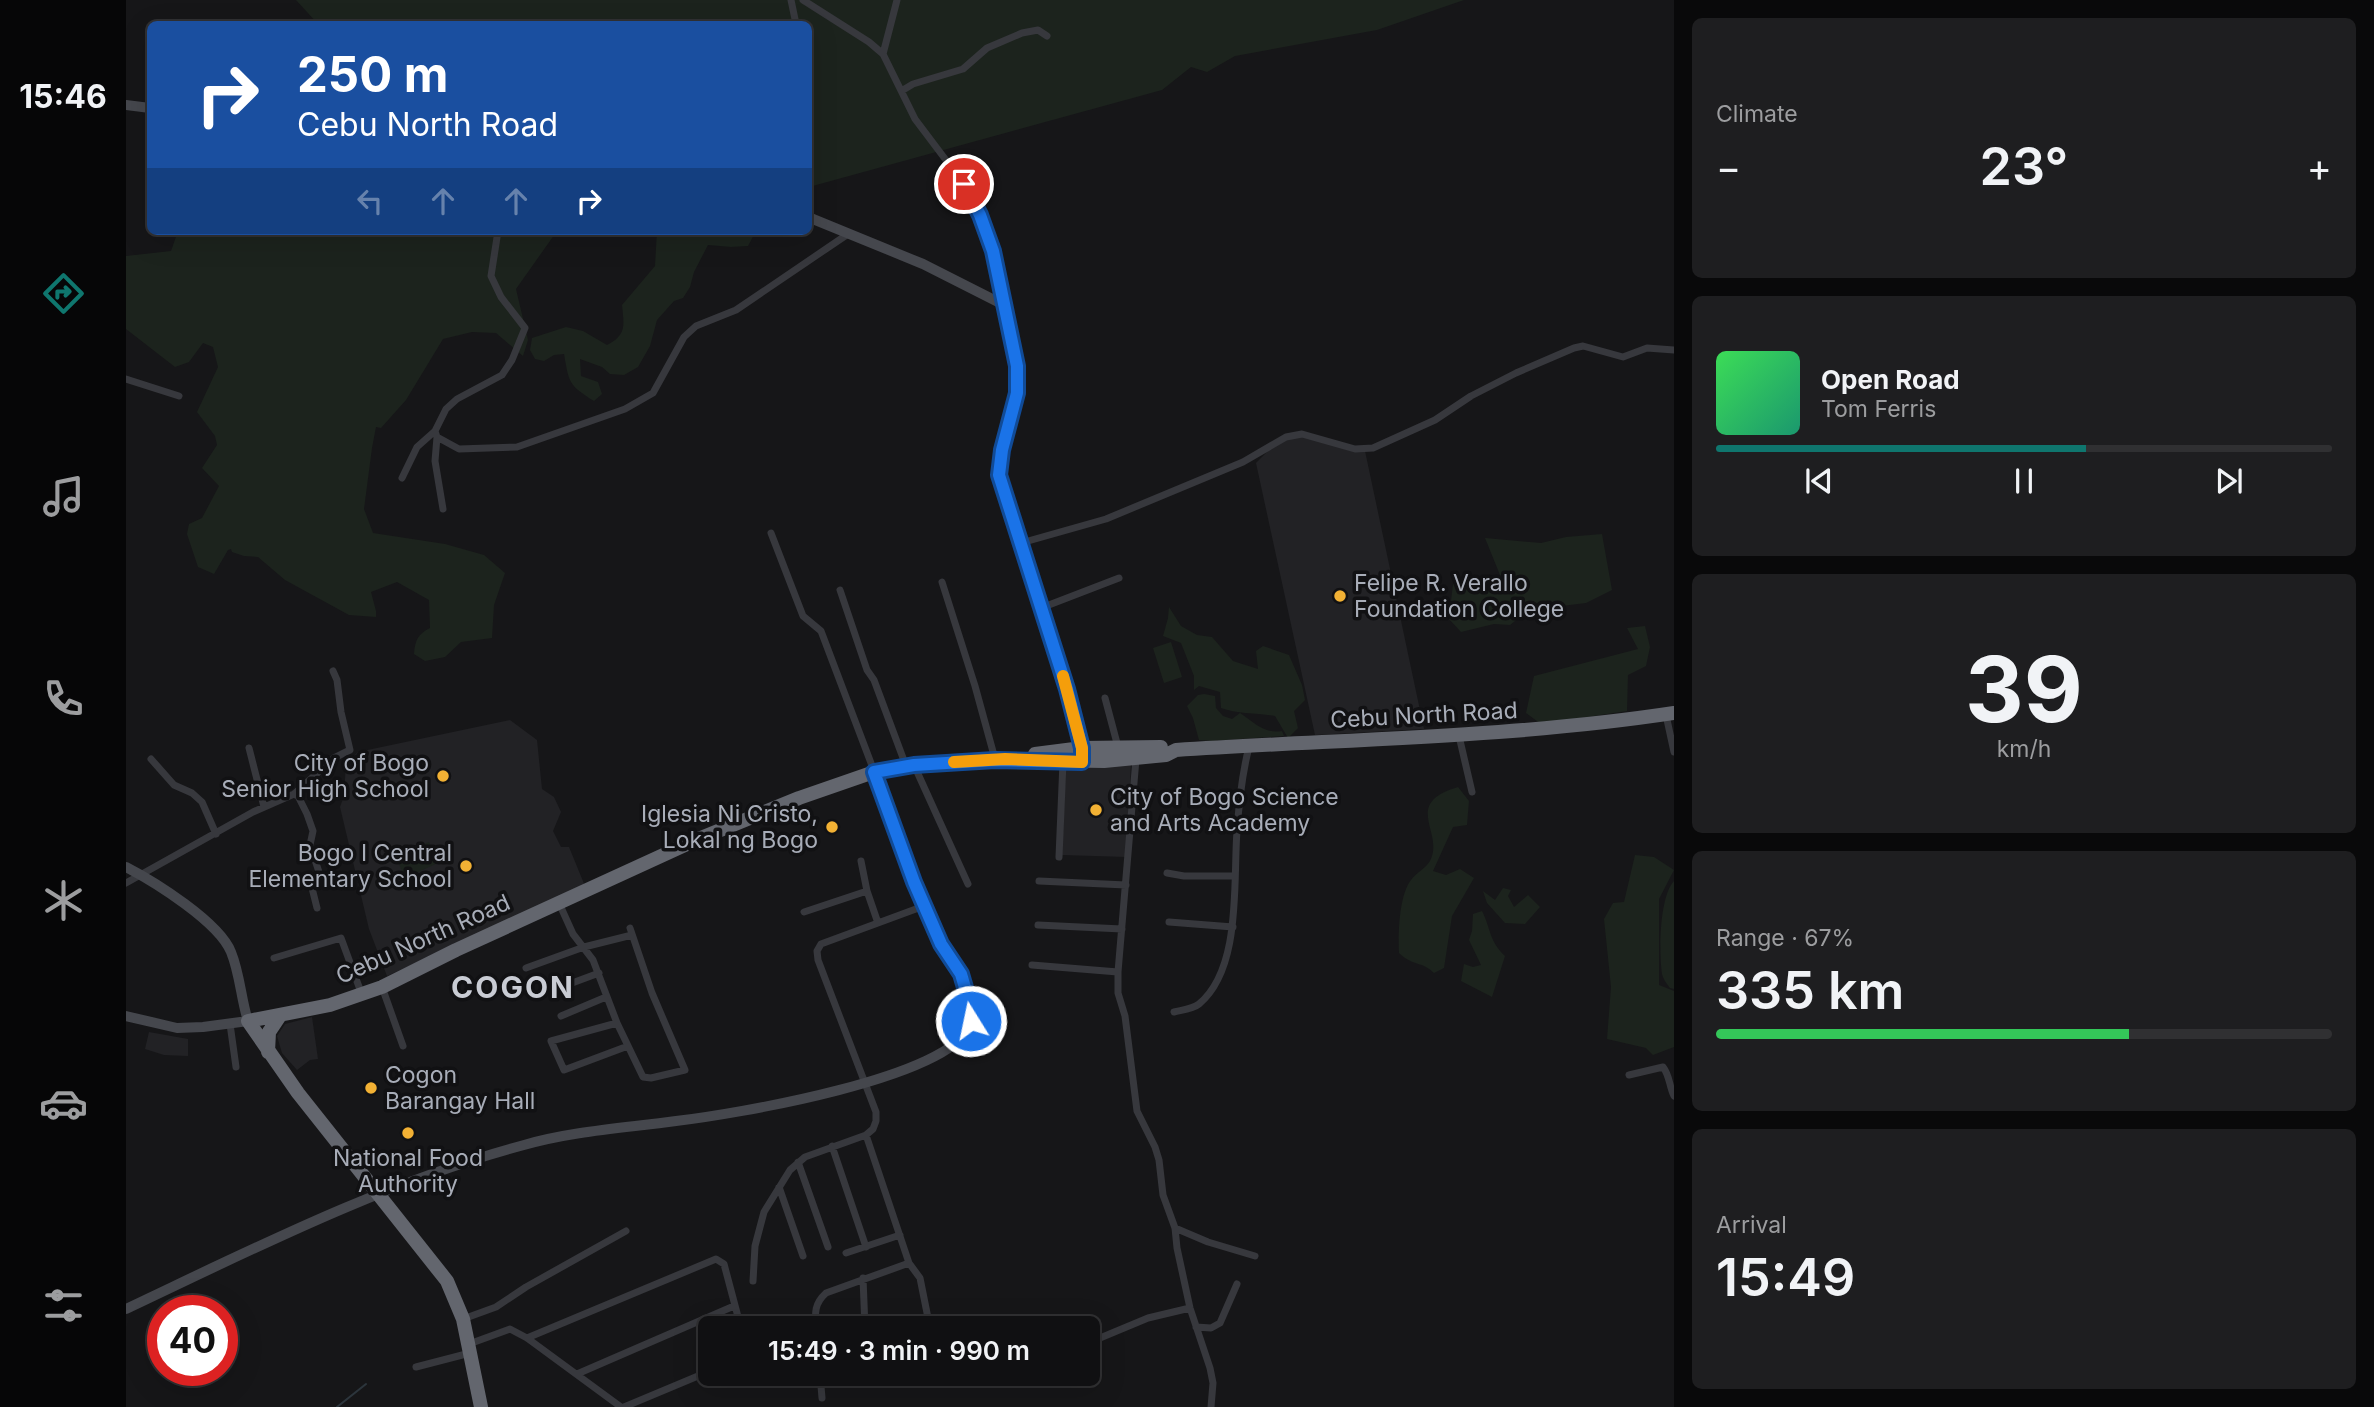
<!DOCTYPE html>
<html lang="en">
<head>
<meta charset="utf-8">
<style>
	:root { --surface:#101012; --page:#1e1e20; --text:#f1f3f6; --muted:#9c9d9f; --line:#303032; --accent:#0f766e }
	body { margin:0; font-family:Inter,sans-serif; background:var(--page); color:var(--text); height:100vh; display:flex; flex-direction:column; font-size:26px; white-space:nowrap }
	* { box-sizing:border-box; margin:0 }
	p { font-size:23px; color:var(--muted) }
	.icon { flex:none; width:38px; height:38px; fill:none; stroke:currentColor; stroke-width:2; stroke-linecap:round; stroke-linejoin:round }
	.map { position:relative; flex:1; overflow:hidden }
	.details { display:flex; flex-direction:column; gap:18px; padding:18px; background:#09090a; width:700px }
	.details>* { flex:none }
	.hud { position:absolute; left:21px; top:21px; width:665px; height:214px; border-radius:10px; box-shadow:0 7px 28px #0002,0 0 0 2px var(--line); background:#1a4fa0; color:#fff; overflow:hidden }
	.speed { position:absolute; left:21px; top:1295px; display:flex; gap:14px; font-size:35px; font-weight:700; text-align:center }
	.speed>* { display:grid; place-content:center; width:91px; height:91px; border-radius:50%; background:var(--surface); box-shadow:0 7px 28px #0002,0 0 0 2px var(--line); line-height:1 }
	.speed .limit { border:10px solid #d22; background:#fff; color:#111 }
	.pin { position:absolute; display:grid; place-items:center; width:60px; height:60px; color:#fff; margin:-30px; border:4px solid #fff; border-radius:50%; box-shadow:0 2px 7px #0007 }
	.me { position:absolute; width:77px; margin:-38px; rotate:350deg; stroke-linejoin:round; filter:drop-shadow(0 0 5px #0008) }
	.turn { display:flex; align-items:center; gap:24px; height:147px; padding:0 35px; font-size:32px }
	.turn .icon { width:91px; height:91px; stroke-width:2.5 }
	.turn b { display:block; font-size:49px; line-height:60px }
	.lanes { display:flex; align-items:center; height:66px; padding:0 35px; background:#0003; justify-content:center; gap:35px; direction:ltr }
	.lanes .off { opacity:.35 }
	.big { font-size:52px; font-weight:600; line-height:1.1 }
	.details .widget { flex:1; display:flex; flex-direction:column; justify-content:center; gap:10px; min-width:0; padding:0 24px; border-radius:10px; background:var(--page) }
	.details .dial { align-items:center; gap:0 }
	.dial b { font-size:91px; line-height:1 }
	.song { display:flex; align-items:center; gap:21px }
	.cover { width:84px; height:84px; border-radius:10px; background:linear-gradient(135deg,hsl(130 70% 55%),hsl(160 70% 35%)) }
	.played { height:7px; border-radius:4px; background:linear-gradient(90deg,var(--accent) 60%,var(--line) 60%) }
	.keys { display:flex; justify-content:space-around; direction:ltr }
	.heat { display:flex; justify-content:space-between; align-items:center; font-size:38px; direction:ltr }
	.charge { height:10px; border-radius:5px; background:linear-gradient(90deg,#34c759 67%,var(--line) 0) }
	.trip { position:absolute; left:572px; top:1316px; width:402px; height:70px; border-radius:10px; background:var(--surface); box-shadow:0 7px 28px #0002,0 0 0 2px var(--line); font-weight:600; line-height:70px; text-align:center }
	main { display:flex; flex:1; min-height:0 }
	.menu { display:flex; flex-direction:column; width:126px; justify-content:space-around; align-items:center; background:#060607; color:var(--muted) }
	.menu .icon { width:49px; height:49px }
	.menu .on { color:var(--accent) }
	.menu b { font-size:32px; color:var(--text) }
	.map>svg:first-child { display:block }
	.built { fill:#222225 }
	.green { fill:#1c231d }
	.lines { fill:none; stroke-linecap:round; stroke-linejoin:round }
	.stream { stroke:#2c353c; stroke-width:2 }
	.street { stroke:#37383d; stroke-width:7 }
	.secondary { stroke:#45474d; stroke-width:10 }
	.highway { stroke:#63666e; stroke-width:14 }
	.route-casing { stroke:#114b97; stroke-width:18 }
	.route { stroke:#1a73e8; stroke-width:12 }
	.slow { stroke:#f59e0b; stroke-width:12 }
	.poi-dot { fill:#f2b134; stroke:#111113; stroke-width:2.5 }
	.labels { text-anchor:middle; stroke-width:7; stroke-linejoin:round; paint-order:stroke }
	.poi-label { font-size:23px; fill:#a8adb8; stroke:#111113; text-anchor:start }
	.street-label { font-size:23px; fill:#a8adb8; stroke:#111113 }
	.district-label { font-size:30px; font-weight:bold; letter-spacing:2px; fill:#c9ccd4; stroke:#111113 }
</style>
</head>
<body>
<main>
<nav class="menu">
<b>15:46</b>
<svg class="icon on" aria-label="directions" viewBox="0 0 24 24"><path d="M12 3l9 9-9 9-9-9zM9 14v-3h6M13 9l2 2-2 2"/></svg>
<svg class="icon" aria-label="music" viewBox="0 0 24 24"><path d="M9 18V5l10-2v13"/><circle cx="6" cy="18" r="3"/><circle cx="16" cy="16" r="3"/></svg>
<svg class="icon" aria-label="phone" viewBox="0 0 24 24"><path d="M5 4h4l2 5-3 2q2 4 5 5l2-3 5 2v4C11 20 4 13 5 4z"/></svg>
<svg class="icon" aria-label="climate" viewBox="0 0 24 24"><path d="M12 3v18M4 7l16 10M4 17L20 7"/></svg>
<svg class="icon" aria-label="car" viewBox="0 0 24 24"><path d="M5 17H2v-5l4-1 3-4h7l3 4 3 1v5h-3M9 17h6M6 11h13"/><circle cx="7" cy="17" r="2"/><circle cx="17" cy="17" r="2"/></svg>
<svg class="icon" aria-label="filters" viewBox="0 0 24 24"><path d="M4 7h16M4 17h16"/><circle cx="9" cy="7" r="2"/><circle cx="15" cy="17" r="2"/></svg>
</nav>
<div class="map">
<svg width="1548" height="1407" viewBox="0 0 1548 1407">
	<rect width="100%" height="100%" fill="#161618"/>
	<path class="built" d="M1167 434 1239 451 1298 729 1189 735 1130 463 1152 441Z
		M384 720 411 740 416 789 428 797 435 812 427 831 435 847H443L459 886 261 976 243 929 214 807 218 796 220 763 232 752Z
		M1005 762 1001 857 936 855 940 764Z
		M186 1017 192 1059 184 1060 171 1070 156 1053 151 1036 159 1024Z
		M23 1032 62 1039V1056L38 1055 19 1049Z"/>
	<path class="green" d="M170 0H1338L1251 30 1109 56 1081 72 1065 67 1036 90 683 187 682 24H366L362 20 357 24H192Z
		M52 231H431L390 289 402 340 397 356 370 333 346 332 317 339 280 400 255 428 250 427 246 448 238 509 247 533 319 544 358 555 379 573 368 605 366 638 335 642 319 657 299 661 288 654C289 640 292 634 304 628L303 600 271 582 245 592 250 611V617L223 615 159 580 132 557 118 556 106 552 105 549 102 550 88 574 72 567 61 534 63 524 76 518 93 486 76 468 91 445 89 436 71 412 92 367 87 347 77 343 63 362 49 367 0 329V256L45 251Z
		M531 231H630L622 246 605 247 582 245 568 272 564 287 557 298 548 301 531 320 524 346 512 367 498 375 484 374 476 367 454 359 455 376 472 382 476 394 468 401C442 385 443 382 438 354L428 355 418 361 409 359 404 350 406 338 440 327 457 331 481 345C501 335 498 325 496 305L529 266Z
		M1476 534 1486 590 1460 603 1403 610 1384 625 1368 624 1335 632 1323 619 1327 584 1343 587 1376 580 1359 538 1415 543 1440 537Z
		M1043 607 1055 626 1071 635 1086 637 1107 661 1132 669 1130 651 1137 646 1163 655 1176 685 1179 700 1168 711 1172 728 1162 738 1149 716C1131 713 1111 714 1095 708L1094 692 1073 686 1068 690V676L1055 643 1037 636 1042 618Z
		M1519 626 1524 647 1520 666 1502 675 1501 711 1415 724 1400 713 1408 676 1512 649 1501 628Z
		M1045 642 1056 677 1038 683 1027 648Z
		M1078 694 1089 696 1090 708 1097 716 1106 719 1114 713C1129 723 1138 734 1156 731L1158 736 1086 741 1073 740 1067 718 1061 706 1072 695Z
		M1332 787 1343 801 1341 825 1327 827 1307 871 1320 875 1334 869 1348 878 1326 916 1318 968 1308 973C1296 961 1288 967 1273 953 1272 934 1273 895 1285 880 1290 873 1300 868 1304 861 1319 832 1275 804 1332 787Z
		M303 842 312 863 279 878 270 857Z
		M1509 855 1528 857 1548 870 1533 899V985L1548 991V1047L1527 1055 1520 1048 1481 1039 1485 987 1478 919 1487 903 1498 902Z
		M1548 881V989L1544 988C1541 984 1537 979 1536 974 1533 953 1533 897 1548 881Z
		M1377 888 1385 890 1382 896 1388 907 1402 895 1414 907 1399 924 1379 923 1361 903 1357 891 1369 900Z
		M1356 911C1365 929 1363 941 1379 956L1366 997 1335 981 1338 964 1347 967 1355 965 1343 940 1346 931 1347 914Z"/>
	<g class="lines">
		<path class="stream" d="M211 1407 240 1384"/>
		<path class="street" d="M665 0 670 24
			M677 0 743 42 757 54 789 119 838 184 854 215 867 251 880 306
			M757 54 771 0
			M777 90 787 84 837 69 861 48 896 33 912 30 921 36
			M372 231 365 276 375 297 399 328 386 360 376 375 331 399 320 409 309 431 311 437 333 449 391 447 499 409 527 393 558 337 570 326 610 310 722 234
			M0 379 53 396
			M311 437 309 461 317 509
			M276 478 291 447 309 431
			M645 533 677 616 695 631 748 771
			M895 543 980 519 1117 462 1160 437 1176 434 1229 449 1247 448 1309 420 1345 396 1390 373 1448 348 1457 346 1497 357 1521 348 1548 350
			M816 582 849 686 869 759
			M714 590 741 670 748 680 780 766
			M915 608 993 578
			M979 698 992 747
			M1540 715 1548 752
			M1333 736 1346 792
			M123 748 138 807
			M25 759 48 785 66 793 76 802 90 834
			M1010 759 992 972V993L999 1016 1011 1111 1029 1147 1033 1160 1037 1195 1049 1228 1051 1248 1064 1308 1084 1368 1087 1383 1085 1407
			M788 765 842 884
			M168 794 172 796 181 814 187 831 184 845 194 875 186 880 185 884 191 908
			M933 857 937 762
			M735 861 741 891 752 923
			M1041 873 1058 876H1109
			M913 881 1000 885
			M0 883 127 812 168 794 208 758 224 750 215 712 211 680 207 671
			M433 903 447 934 467 960 491 1023 517 1077 525 1078 559 1070 526 993 504 928
			M678 912 741 891
			M1043 922 1107 927
			M912 925 996 929
			M148 958 215 938 236 995
			M906 965 992 972
			M400 968 458 947 506 935
			M438 986 473 973
			M256 987 277 1046
			M1048 1012C1056 1010 1067 1009 1073 1004 1116 968 1107 881 1111 831 1113 802 1116 774 1123 747
			M435 1016 480 997
			M491 1023 425 1041 438 1070 502 1046
			M104 1024 110 1067
			M1503 1075 1537 1067C1544 1076 1543 1086 1548 1096
			M740 1135 783 1263 794 1278 804 1328
			M706 1146 740 1247
			M672 1162 702 1247
			M653 1187 677 1256
			M1049 1228 1082 1242 1129 1256
			M720 1253 774 1235
			M737 1278 739 1328
			M627 1281 629 1246 638 1212 664 1170 679 1157 740 1135 747 1129 750 1121V1112L692 960 691 951 695 944 798 906
			M337 1319 370 1307 400 1287 500 1231
			M1070 1327 1085 1328 1094 1323 1111 1284
			M690 1328C689 1313 688 1304 700 1293L783 1263
			M401 1338 590 1259 598 1264 615 1328
			M962 1343 1022 1318 1064 1308
			M343 1344 384 1329 401 1338 495 1407
			M290 1367 344 1353
			M451 1374 608 1306
			M694 1374 696 1398
			M822 1374 831 1378 847 1374
			M498 1407 584 1371"/>
		<path class="secondary" d="M0 105 24 108
			M682 217 797 264 880 306 892 383 876 450 873 475 941 689 956 755
			M0 867C29 882 93 922 105 952 114 974 115 999 122 1021L77 1027 51 1028 0 1016
			M0 1309C129 1248 259 1182 398 1145 447 1131 499 1128 550 1121 603 1115 830 1078 845 1023 850 1005 838 976 828 961 825 956 820 953 817 948 786 895 769 829 748 772"/>
		<path class="highway" d="M909 754 956 748 1035 747
			M142 1052 143 1032 153 1017
			M355 1407 337 1319 321 1281 172 1093 122 1021 204 1005 256 987 330 950 570 840 673 798 748 772 788 765 869 759 978 761 1040 755 1050 750C1217 739 1383 738 1548 713"/>
	</g>
	<g class="lines">
		<g class="route-casing">
			<path id="route" d="M838 184 854 215 867 251 891 366V393L876 450 873 475 941 689 956 748V762L869 760 788 765 748 772 788 882 815 944 835 974 845 1008V1021"/>
		</g>
		<use href="#route" class="route"/>
		<path class="slow" d="M828 762 879 759 956 762V748L937 676"/>
	</g>
	<g class="poi-dot">
		<circle cx="1214" cy="596" r="7"/>
		<circle cx="317" cy="776" r="7"/>
		<circle cx="970" cy="810" r="7"/>
		<circle cx="706" cy="827" r="7"/>
		<circle cx="340" cy="866" r="7"/>
		<circle cx="245" cy="1088" r="7"/>
		<circle cx="282" cy="1133" r="7"/>
	</g>
	<g class="labels">
		<g class="poi-label">
			<text x="1228" y="591">Felipe R. Verallo<tspan x="1228" dy="26">Foundation College</tspan></text>
			<text x="303" y="771" text-anchor="end">City of Bogo<tspan x="303" dy="26">Senior High School</tspan></text>
			<text x="984" y="805">City of Bogo Science<tspan x="984" dy="26">and Arts Academy</tspan></text>
			<text x="692" y="822" text-anchor="end">Iglesia Ni Cristo,<tspan x="692" dy="26">Lokal ng Bogo</tspan></text>
			<text x="326" y="861" text-anchor="end">Bogo I Central<tspan x="326" dy="26">Elementary School</tspan></text>
			<text x="259" y="1083">Cogon<tspan x="259" dy="26">Barangay Hall</tspan></text>
			<text x="282" y="1166" text-anchor="middle">National Food<tspan x="282" dy="26">Authority</tspan></text>
		</g>
		<g class="street-label">
			<text transform="translate(1298 715) rotate(-3)" y="8">Cebu North Road</text>
			<text transform="translate(297 939) rotate(-24)" y="8">Cebu North Road</text>
		</g>
		<g class="district-label">
			<text x="387" y="998">COGON</text>
		</g>
	</g>
</svg>
<div class="speed"><div class="limit">40</div></div>
<div class="pin" style="left:838px;top:184px;background:#d93025"><svg class="icon" aria-label="arrive" viewBox="0 0 24 24"><path d="M6 21V4h12l-3 4 3 4H6"/></svg></div>
<svg class="me" style="left:845px;top:1021px" viewBox="-20 -20 40 40"><circle r="17" fill="#1a73e8" stroke="#fff" stroke-width="3"/><path d="M0-11L8 9 0 5-8 9z" fill="#fff"/></svg>
<div class="trip">15:49 · 3 min · 990 m</div>
<div class="hud">
<div class="turn"><svg class="icon" aria-label="right" viewBox="0 0 24 24"><path d="M7 20v-9h11M14 6l5 5-5 5"/></svg><div><b>250 m</b>Cebu North Road</div></div>
<div class="lanes"><svg class="icon off" aria-label="left" viewBox="0 0 24 24"><path d="M17 20v-9H6M10 6l-5 5 5 5"/></svg><svg class="icon off" aria-label="ahead" viewBox="0 0 24 24"><path d="M12 20V5M6 11l6-6 6 6"/></svg><svg class="icon off" aria-label="ahead" viewBox="0 0 24 24"><path d="M12 20V5M6 11l6-6 6 6"/></svg><svg class="icon" aria-label="right" viewBox="0 0 24 24"><path d="M7 20v-9h11M14 6l5 5-5 5"/></svg></div>
</div>
</div>
<section class="details">
<div class="widget"><p>Climate</p>
<div class="heat"><a>−</a><b class="big">23°</b><a>+</a></div>
</div>
<div class="widget">
<div class="song"><i class="cover"></i><div><b>Open Road</b><p>Tom Ferris</p></div></div>
<div class="played"></div>
<div class="keys"><svg class="icon" aria-label="previous" viewBox="0 0 24 24"><path d="M18 5L8 12l10 7zM5 5v14"/></svg><svg class="icon" aria-label="pause" viewBox="0 0 24 24"><path d="M8 5v14M16 5v14"/></svg><svg class="icon" aria-label="next" viewBox="0 0 24 24"><path d="M6 5l10 7-10 7zM19 5v14"/></svg></div>
</div>
<div class="widget dial"><b>39</b><p>km/h</p></div>
<div class="widget"><p>Range · 67%</p><b class="big">335 km</b><div class="charge"></div></div>
<div class="widget"><p>Arrival</p><b class="big">15:49</b></div>
</section>
</main>
</body>
</html>
